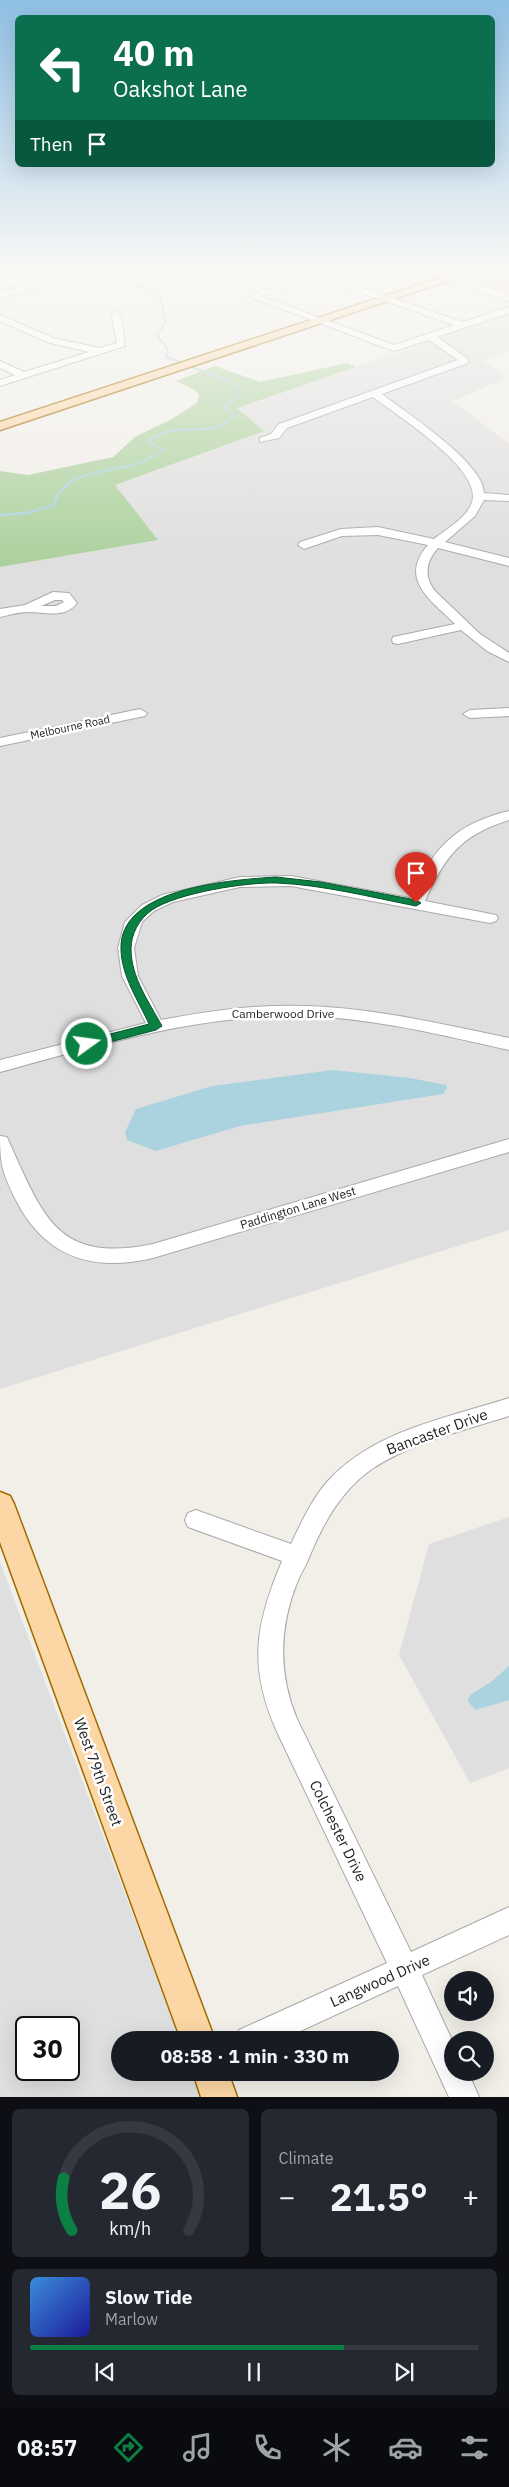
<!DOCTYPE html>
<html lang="en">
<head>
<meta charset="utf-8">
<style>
	:root { --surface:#171b24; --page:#242831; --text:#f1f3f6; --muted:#9ea1a6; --line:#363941; --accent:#0b8043 }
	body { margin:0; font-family:"IBM Plex Sans",sans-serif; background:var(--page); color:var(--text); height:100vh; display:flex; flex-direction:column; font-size:19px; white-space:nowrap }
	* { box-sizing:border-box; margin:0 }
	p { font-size:16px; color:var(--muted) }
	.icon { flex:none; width:28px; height:28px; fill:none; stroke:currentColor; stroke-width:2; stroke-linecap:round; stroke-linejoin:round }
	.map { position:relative; height:2097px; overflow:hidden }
	.details { display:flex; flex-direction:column; gap:12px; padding:12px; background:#0d0f14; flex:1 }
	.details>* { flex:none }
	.banner { position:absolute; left:15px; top:15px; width:480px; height:152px; border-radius:8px; box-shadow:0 5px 20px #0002; background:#0b6e4f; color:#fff; overflow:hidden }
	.tools { position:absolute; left:444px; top:1971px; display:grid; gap:10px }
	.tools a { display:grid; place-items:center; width:50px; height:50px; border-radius:50%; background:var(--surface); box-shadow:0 5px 20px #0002; font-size:25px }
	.speed { position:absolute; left:15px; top:2016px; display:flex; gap:10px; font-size:25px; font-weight:700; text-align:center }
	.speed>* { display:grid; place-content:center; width:65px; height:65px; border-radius:50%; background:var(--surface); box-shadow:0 5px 20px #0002; line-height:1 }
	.speed .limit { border:2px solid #111; border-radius:8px; background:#fff; color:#111 }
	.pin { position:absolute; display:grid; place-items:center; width:42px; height:42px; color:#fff; margin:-51px -21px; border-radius:50% 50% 50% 0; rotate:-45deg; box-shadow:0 0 5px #0007 }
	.pin .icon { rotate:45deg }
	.me { position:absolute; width:55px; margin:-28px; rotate:76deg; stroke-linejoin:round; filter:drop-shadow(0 0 4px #0008) }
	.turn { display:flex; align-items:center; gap:18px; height:105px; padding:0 15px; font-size:22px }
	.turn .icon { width:65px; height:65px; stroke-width:2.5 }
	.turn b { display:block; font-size:35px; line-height:42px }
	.then { display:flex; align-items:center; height:48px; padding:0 15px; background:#0003; gap:10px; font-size:19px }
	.big { font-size:38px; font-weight:700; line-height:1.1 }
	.details .card { flex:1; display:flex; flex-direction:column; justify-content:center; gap:8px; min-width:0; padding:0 18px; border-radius:8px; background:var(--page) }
	.details .dial { align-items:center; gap:0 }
	.dial svg { height:130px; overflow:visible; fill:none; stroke:var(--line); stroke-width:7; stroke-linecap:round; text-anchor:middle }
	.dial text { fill:var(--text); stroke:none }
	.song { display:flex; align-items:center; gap:15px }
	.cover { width:60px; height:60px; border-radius:8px; background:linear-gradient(135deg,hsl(210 70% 55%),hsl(240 70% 35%)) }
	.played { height:5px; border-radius:2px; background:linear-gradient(90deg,var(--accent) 70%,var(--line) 70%) }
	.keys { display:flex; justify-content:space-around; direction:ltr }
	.heat { display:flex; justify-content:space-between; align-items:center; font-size:28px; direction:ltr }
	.details .tiles { flex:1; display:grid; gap:12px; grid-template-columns:1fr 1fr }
	.card:last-child { grid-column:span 2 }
	.trip { position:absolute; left:111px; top:2031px; width:288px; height:50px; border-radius:25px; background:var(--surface); box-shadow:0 5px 20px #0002; font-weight:700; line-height:50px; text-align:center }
	.tabs { display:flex; height:80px; justify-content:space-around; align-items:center; background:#090b0e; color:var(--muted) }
	.tabs .icon { width:35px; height:35px }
	.tabs .current { color:var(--accent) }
	.tabs b { font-size:22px; color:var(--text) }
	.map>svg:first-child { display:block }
	.residential { fill:#e0dfdf; fill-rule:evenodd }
	.commercial { fill:#f2dad9 }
	.forest { fill:#add19e }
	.water { fill:#aad3df }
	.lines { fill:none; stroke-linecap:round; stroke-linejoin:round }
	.stream-far1 { stroke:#aad3df; stroke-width:2 }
	.stream { stroke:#aad3df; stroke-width:2.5 }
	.minor-casing { stroke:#a9a9a9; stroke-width:2 }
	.major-casing { stroke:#a06b00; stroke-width:3 }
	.minor { fill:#fff; fill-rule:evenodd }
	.major { fill:#fcd6a4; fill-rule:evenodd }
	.route { fill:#0b8043; stroke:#07532c }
	.labels { text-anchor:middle; stroke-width:5; stroke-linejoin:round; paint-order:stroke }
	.far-street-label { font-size:11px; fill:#222; stroke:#fff }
	.street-label { font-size:12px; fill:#222; stroke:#fff }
	.near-street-label { font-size:15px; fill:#222; stroke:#fff }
</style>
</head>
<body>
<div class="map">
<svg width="509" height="2097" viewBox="0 0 509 2097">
	<rect width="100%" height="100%" fill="#f2efe9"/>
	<path class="residential" d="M509 314V351L484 362 507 378 453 401 509 444V1230L0 1389V567L158 540 114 485 263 431 237 408Z
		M509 1517V1768L470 1783 399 1655 429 1544Z
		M0 1562 180 2040H120V2072L192 2073 202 2097H0ZM26 2028H69V2070H26Z"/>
	<path class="commercial" d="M505 268H509V293L470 280Z"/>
	<path class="forest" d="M347 363 356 367 237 408 264 431 115 485 158 540 0 567V471L28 475 113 457 135 437 172 419 197 403 199 395 195 390 176 381 215 366 260 382Z"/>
	<path class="water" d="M333 1070 410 1078 446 1085 447 1088 443 1094 240 1126 156 1151 127 1140 125 1132 136 1109 212 1086Z
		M509 1666V1700L475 1710 468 1701 470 1695 491 1682Z"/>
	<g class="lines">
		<path class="stream-far1" d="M70 482C99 466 137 472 162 450L148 441C177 418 213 442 234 415L223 407 241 394 239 387 229 381 166 357 168 350 157 335 166 323 159 293 135 286 189 268"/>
		<path class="stream" d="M0 515 27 513 53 505 59 492 73 480"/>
		<g class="minor-casing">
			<path id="minor" d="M306 268H316L321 272 333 268H347L327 276 463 322 509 307V313L437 337 468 359V363L382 394C405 412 484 463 484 493L509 495V501L484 500 475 516 445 542 509 558V566L438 548C426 561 423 577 436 592L480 634 509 653V662L487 651 461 630 398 644 393 643 392 640 393 637 455 624C431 600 398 579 428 545L378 535 342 536 304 549 298 545 300 542 341 529 378 527 434 539C446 529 467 518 472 502 483 469 396 415 373 397L287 428 279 438 260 442V438L271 434 279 424 458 360 429 340 394 351 247 296 313 274ZM318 278 454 325 394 345 261 296Z
				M417 268H431L509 295V301Z
				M0 274 28 286 38 283 42 286 0 298V292L18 288 0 280Z
				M116 311 121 314 125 346 0 386V380L15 375 0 368V361L24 372 89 352 47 342 0 321V315L53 338 99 348 117 343 111 314Z
				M53 592 69 593 77 603C65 619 45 612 28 612 19 612 9 615 0 617V609L25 605ZM55 600H62L64 602 56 606H41Z
				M509 708V716L470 718 463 714 470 710Z
				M140 709 147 713 145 716 0 746V738Z
				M509 811V820C461 835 445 856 425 901L496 915 498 918 496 921 490 923 291 886 240 887 173 902 154 911 142 922 134 948 138 976 161 1020C209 1011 257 1004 306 1006 374 1008 442 1024 509 1038V1050C442 1035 373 1018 304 1016 200 1014 99 1045 0 1072V1060L146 1023 122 976 118 948 125 922 142 905 162 895 240 877 291 876 410 898C433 849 454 824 509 811Z
				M0 1136 7 1137 9 1142C43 1216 57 1264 153 1244L509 1139V1152L153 1258C93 1272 46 1258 17 1202 3 1175 0 1165 0 1136Z
				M509 1398V1416C462 1431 413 1442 372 1469 340 1491 322 1526 308 1560 305 1567 300 1575 297 1583 279 1628 278 1673 297 1719L411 1952 509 1907V1935L422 1975 452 2040V2072H468L479 2097H449L398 1986 281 2040H235L239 2030 387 1963 277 1732C248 1667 255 1625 282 1561L188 1527 185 1520 188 1513 196 1510 291 1544C301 1523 312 1499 327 1482 372 1431 447 1418 509 1398Z"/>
		</g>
		<g class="major-casing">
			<path id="major" d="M470 268H487L0 430V422Z
				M0 1492 10 1496 14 1504 215 2040H181L0 1542Z
				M193 2072H228L237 2097H201Z"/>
		</g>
		<use href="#minor" class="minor"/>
		<use href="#major" class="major"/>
	</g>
	<linearGradient id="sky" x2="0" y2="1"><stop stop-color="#8fc0e4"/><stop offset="0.48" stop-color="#f9f8f5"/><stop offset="1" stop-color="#f9f8f5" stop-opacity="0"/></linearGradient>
	<rect width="509" height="562" fill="url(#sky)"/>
	<path class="route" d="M276 877 321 882 416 900 421 903 416 906C370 897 324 885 277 883 246 882 177 893 152 910 139 919 131 934 131 949 131 977 149 1002 162 1026L156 1030 87 1048 83 1046V1041L149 1024C138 1000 122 977 121 950 118 887 232 880 276 877Z"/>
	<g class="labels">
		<g class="far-street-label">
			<text transform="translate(70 727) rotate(-12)" y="4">Melbourne Road</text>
		</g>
		<g class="street-label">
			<text x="283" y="1018">Camberwood Drive</text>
			<text transform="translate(298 1208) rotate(-17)" y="4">Paddington Lane West</text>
		</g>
		<g class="near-street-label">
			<text transform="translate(437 1432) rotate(-20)" y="5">Bancaster Drive</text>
			<text transform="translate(98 1772) rotate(70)" y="5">West 79th Street</text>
			<text transform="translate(338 1831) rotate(64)" y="5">Colchester Drive</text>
			<text transform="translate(380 1981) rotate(-24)" y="5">Langwood Drive</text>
		</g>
	</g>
</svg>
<div class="tools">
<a><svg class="icon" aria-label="sound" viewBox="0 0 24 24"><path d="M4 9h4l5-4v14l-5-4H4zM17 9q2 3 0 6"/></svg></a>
<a><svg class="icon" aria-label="search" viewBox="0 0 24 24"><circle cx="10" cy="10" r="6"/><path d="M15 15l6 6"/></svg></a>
</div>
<div class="speed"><div class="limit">30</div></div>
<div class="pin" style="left:416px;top:903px;background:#d93025"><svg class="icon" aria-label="arrive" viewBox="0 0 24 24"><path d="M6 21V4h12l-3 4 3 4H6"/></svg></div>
<svg class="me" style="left:87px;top:1044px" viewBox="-20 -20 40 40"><circle r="17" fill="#0b8043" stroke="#fff" stroke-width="3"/><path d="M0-11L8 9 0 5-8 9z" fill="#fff"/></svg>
<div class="trip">08:58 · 1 min · 330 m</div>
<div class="banner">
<div class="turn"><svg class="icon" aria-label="left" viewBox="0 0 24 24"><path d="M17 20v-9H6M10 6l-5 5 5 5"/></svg><div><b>40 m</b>Oakshot Lane</div></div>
<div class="then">Then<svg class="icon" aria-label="arrive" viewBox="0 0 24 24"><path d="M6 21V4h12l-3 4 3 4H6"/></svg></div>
</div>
</div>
<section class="details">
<div class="tiles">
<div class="card dial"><svg viewBox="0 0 100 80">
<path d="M14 69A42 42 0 1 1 86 69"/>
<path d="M14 69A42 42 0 0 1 9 37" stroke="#0b8043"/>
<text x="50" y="56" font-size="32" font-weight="700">26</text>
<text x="50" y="72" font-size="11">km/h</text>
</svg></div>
<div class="card"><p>Climate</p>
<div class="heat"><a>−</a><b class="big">21.5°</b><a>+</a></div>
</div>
<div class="card">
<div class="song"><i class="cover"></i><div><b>Slow Tide</b><p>Marlow</p></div></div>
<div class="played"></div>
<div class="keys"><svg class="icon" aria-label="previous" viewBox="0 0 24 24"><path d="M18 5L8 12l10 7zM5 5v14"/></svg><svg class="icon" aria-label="pause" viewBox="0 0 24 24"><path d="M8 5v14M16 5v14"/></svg><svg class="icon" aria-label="next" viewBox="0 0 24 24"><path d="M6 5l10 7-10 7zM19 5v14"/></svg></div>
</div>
</div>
</section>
<nav class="tabs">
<b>08:57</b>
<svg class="icon current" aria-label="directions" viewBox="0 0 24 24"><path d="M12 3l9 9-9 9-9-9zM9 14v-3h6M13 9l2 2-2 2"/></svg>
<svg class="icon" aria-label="music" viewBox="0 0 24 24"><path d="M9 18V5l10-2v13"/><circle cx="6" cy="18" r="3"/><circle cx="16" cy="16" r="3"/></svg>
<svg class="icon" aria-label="phone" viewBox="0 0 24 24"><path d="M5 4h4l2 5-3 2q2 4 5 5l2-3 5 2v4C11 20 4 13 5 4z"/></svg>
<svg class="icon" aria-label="climate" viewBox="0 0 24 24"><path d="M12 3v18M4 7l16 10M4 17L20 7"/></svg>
<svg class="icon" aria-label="car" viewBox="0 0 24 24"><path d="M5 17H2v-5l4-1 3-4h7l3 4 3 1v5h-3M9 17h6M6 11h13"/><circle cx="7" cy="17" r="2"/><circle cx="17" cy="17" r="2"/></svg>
<svg class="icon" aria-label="filters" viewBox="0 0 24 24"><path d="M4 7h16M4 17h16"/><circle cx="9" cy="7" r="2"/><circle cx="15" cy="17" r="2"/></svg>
</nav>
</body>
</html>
